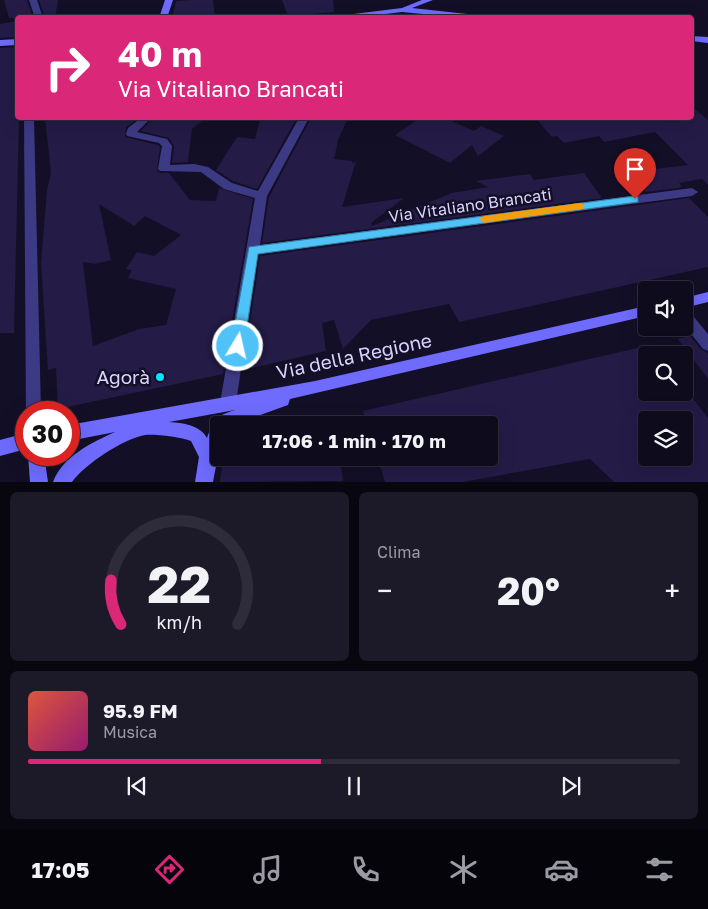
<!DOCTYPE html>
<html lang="it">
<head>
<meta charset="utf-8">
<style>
	:root { --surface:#0e0b1c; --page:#1c1929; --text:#f1f3f6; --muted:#9b9ba3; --line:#2e2b3b; --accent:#db2777 }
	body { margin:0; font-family:"Golos Text",sans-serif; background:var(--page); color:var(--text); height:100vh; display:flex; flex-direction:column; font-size:19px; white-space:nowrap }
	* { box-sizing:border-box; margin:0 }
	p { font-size:16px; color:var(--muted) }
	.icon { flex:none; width:28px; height:28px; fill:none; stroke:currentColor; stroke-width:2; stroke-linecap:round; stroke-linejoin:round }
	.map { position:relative; height:482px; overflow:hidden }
	.drawer { display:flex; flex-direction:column; gap:10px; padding:10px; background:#08060f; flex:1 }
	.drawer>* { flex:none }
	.hud { position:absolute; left:15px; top:15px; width:679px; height:105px; border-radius:5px; box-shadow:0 5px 20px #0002,0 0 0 1px var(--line); background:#db2777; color:#fff; overflow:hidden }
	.controls { position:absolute; left:638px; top:281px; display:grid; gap:10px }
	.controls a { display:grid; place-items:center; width:55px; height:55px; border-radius:5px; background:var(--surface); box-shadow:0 5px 20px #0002,0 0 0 1px var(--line); font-size:25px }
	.speed { position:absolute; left:15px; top:401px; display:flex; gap:10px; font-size:25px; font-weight:700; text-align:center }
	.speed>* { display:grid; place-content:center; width:65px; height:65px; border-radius:50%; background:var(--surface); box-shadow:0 5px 20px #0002,0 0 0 1px var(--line); line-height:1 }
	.speed .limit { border:8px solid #d22; background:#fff; color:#111 }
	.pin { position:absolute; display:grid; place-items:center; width:42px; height:42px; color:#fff; margin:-51px -21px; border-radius:50% 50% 50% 0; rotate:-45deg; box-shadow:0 0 5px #0007 }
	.pin .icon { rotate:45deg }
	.me { position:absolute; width:55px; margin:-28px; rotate:9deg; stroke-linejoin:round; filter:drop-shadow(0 0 4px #0008) }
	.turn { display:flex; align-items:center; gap:18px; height:105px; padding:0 20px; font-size:22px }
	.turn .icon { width:65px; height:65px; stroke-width:2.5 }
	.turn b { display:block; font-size:35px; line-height:42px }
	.big { font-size:38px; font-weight:700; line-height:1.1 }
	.drawer .widget { flex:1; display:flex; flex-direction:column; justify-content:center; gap:8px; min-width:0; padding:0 18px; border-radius:8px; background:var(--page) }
	.drawer .dial { align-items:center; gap:0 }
	.dial svg { height:130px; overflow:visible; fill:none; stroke:var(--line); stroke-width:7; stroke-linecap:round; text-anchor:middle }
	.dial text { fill:var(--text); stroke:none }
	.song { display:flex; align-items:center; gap:15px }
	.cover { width:60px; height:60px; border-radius:8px; background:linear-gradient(135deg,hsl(10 70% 55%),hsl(320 70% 35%)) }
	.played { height:5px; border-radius:2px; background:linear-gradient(90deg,var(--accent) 45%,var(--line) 45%) }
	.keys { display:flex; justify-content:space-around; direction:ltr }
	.heat { display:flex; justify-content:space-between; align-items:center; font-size:28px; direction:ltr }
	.drawer .tiles { flex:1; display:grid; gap:10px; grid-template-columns:1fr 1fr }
	.widget:last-child { grid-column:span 2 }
	.trip { position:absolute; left:210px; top:416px; width:288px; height:50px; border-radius:5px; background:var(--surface); box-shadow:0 5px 20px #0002,0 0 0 1px var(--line); font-weight:700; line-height:50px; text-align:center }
	.tabs { display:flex; height:80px; justify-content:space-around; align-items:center; background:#06040b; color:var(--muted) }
	.tabs .icon { width:35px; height:35px }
	.tabs .selected { color:var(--accent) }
	.tabs b { font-size:22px; color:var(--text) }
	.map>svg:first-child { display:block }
	.building { fill:#241b47; fill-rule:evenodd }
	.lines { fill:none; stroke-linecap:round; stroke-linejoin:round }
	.street { fill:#3d3a85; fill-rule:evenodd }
	.secondary { fill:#6f6bff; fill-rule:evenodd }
	.route { fill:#4fc3f7; stroke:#337fa1 }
	.slow { fill:#f59e0b }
	.poi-dot { fill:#00e5ff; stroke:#130f26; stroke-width:2 }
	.labels { text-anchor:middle; stroke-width:5; stroke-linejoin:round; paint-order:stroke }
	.street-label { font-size:16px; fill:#d9d4ff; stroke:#130f26 }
	.near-street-label { font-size:19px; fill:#d9d4ff; stroke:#130f26 }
	.near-poi-label { font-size:19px; fill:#d9d4ff; stroke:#130f26; text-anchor:end }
</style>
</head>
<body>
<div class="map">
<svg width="708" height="482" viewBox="0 0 708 482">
	<rect width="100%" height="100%" fill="#130f26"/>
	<path class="building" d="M4 0H27L33 18H9Z
		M39 0H58L55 18H45Z
		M191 0H213L215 18H172L176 1Z
		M282 0H333L334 12 288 16Z
		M18 21V37L0 38V24Z
		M18 47 19 118 14 333H0V48Z
		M691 106 708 120V185L702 179 679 183 682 186 678 188 646 192 630 172 688 165 655 132 604 142 599 136 564 143 557 136 552 137 538 121 561 118H691Z
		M45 118H139L126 127 125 137 158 145 160 147 157 170 160 173H169L190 200 216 201 219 188 253 199 223 374 58 409 56 368 48 370 41 263 47 190 51 173ZM99 204 134 226 145 216 181 235 154 256 137 252 126 269 132 270 128 278 176 289 166 325 139 329 93 346 83 262 95 264 111 260Z
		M153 118H206L192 129 188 162 172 163 174 146 169 138 141 131Z
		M274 118 295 121 257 189 233 181 216 170 237 137 255 139 260 119Z
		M311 118H348L338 140 334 159 353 161 352 164 356 161 342 207 404 198 371 223 372 226 452 193 488 187 476 181 530 174 534 180 584 173 602 198 262 243 269 197Z
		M420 118H445L474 131 481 126 504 136 478 156 472 145 450 163 395 135Z
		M689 198 708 217V267L459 322 449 304 371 320 343 349 334 320 322 323 326 351 243 370 260 256Z
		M690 336 702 350 708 353V379L678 339Z
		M646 346V392H688L708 418V482H614L590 459 463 482H385L378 458H489V425H367L363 411ZM646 420H684V458H646Z
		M223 458H340L343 481 220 482Z"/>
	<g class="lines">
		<path class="street" d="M29 0H37L43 18H35Z
			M24 118H34L41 412H26V415Z
			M141 118H151L137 132 167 139 172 146 170 165 194 164 208 167 232 183 258 191 299 118H309L267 196 260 245 692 188 698 192 692 196 258 254 236 403 234 408 228 410 222 408 220 403 255 198 224 189 201 172 160 171 158 169 162 146 159 143 127 136 126 134 128 128Z
			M684 310 689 311 708 334V351L703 349 684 325Z"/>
		<path class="secondary" d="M165 0H173L167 18H159Z
			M422 0H433L412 8 504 18H465L402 12 353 18H321L402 8Z
			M691 36 708 37V43L691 41Z
			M18 39V45L0 46V40Z
			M708 292V302L684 308V298Z
			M646 306V316L290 399 288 405 233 425H219V450L213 482H195L199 457 191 441C181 437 155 434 145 435 123 439 85 464 72 482H53C63 456 91 443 115 432L69 441V425L315 381ZM235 410C216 416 214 419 207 438 200 425 183 423 169 422Z
			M26 433V449L0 456V440Z
			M28 455H44L48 482H30Z"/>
	</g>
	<path class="route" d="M635 196 638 197V202L258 254 244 346 242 350H233L231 346 249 247Z"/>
	<path class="slow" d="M580 203 583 204V209L484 223 479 219 484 216Z"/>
	<circle class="poi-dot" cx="160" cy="377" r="5"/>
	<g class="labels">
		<g class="street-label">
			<text transform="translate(470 205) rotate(-8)" y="6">Via Vitaliano Brancati</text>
		</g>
		<g class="near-street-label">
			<text transform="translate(354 356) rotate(-12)" y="7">Via della Regione</text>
		</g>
		<g class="near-poi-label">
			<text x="150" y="384">Agorà</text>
		</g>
	</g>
</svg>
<div class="controls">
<a><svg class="icon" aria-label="sound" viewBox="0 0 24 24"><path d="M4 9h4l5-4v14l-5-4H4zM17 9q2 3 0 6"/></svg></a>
<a><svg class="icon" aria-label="search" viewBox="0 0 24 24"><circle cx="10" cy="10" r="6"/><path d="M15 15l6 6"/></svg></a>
<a><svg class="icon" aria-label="layers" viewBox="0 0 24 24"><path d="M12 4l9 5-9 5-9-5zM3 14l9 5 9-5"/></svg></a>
</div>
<div class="speed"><div class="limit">30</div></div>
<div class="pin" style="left:635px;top:199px;background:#d93025"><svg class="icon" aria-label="arrive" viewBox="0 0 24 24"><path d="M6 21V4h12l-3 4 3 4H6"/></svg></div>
<svg class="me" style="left:238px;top:346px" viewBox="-20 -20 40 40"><circle r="17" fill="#4fc3f7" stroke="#fff" stroke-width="3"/><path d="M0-11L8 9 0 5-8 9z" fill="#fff"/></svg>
<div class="trip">17:06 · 1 min · 170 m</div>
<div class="hud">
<div class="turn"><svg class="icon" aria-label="right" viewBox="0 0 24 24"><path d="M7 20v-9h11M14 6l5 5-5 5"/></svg><div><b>40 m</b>Via Vitaliano Brancati</div></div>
</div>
</div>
<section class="drawer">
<div class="tiles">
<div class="widget dial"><svg viewBox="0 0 100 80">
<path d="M14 69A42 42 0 1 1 86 69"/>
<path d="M14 69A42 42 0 0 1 8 42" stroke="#db2777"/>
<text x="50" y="56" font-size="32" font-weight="700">22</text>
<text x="50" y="72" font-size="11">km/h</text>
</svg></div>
<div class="widget"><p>Clima</p>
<div class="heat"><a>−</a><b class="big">20°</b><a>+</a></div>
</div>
<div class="widget">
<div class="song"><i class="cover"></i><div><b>95.9 FM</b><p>Musica</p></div></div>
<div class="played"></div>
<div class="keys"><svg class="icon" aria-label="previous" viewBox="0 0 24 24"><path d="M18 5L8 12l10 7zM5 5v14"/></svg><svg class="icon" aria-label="pause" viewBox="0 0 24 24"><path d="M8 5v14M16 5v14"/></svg><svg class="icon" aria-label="next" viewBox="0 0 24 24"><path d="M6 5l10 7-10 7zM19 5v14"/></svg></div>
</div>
</div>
</section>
<nav class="tabs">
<b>17:05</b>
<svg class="icon selected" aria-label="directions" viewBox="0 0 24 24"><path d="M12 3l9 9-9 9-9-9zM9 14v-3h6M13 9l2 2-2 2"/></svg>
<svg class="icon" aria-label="music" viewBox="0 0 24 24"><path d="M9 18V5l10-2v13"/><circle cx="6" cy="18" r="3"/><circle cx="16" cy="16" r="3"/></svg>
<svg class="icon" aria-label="phone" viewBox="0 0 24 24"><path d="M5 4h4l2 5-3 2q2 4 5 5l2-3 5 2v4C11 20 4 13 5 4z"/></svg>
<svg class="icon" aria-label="climate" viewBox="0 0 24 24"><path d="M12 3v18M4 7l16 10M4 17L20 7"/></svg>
<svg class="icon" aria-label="car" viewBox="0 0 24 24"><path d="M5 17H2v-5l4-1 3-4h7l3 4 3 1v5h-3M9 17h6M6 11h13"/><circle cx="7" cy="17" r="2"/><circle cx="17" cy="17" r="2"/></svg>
<svg class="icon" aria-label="filters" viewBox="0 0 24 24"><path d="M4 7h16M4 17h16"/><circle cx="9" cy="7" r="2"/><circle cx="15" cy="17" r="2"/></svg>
</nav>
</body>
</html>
